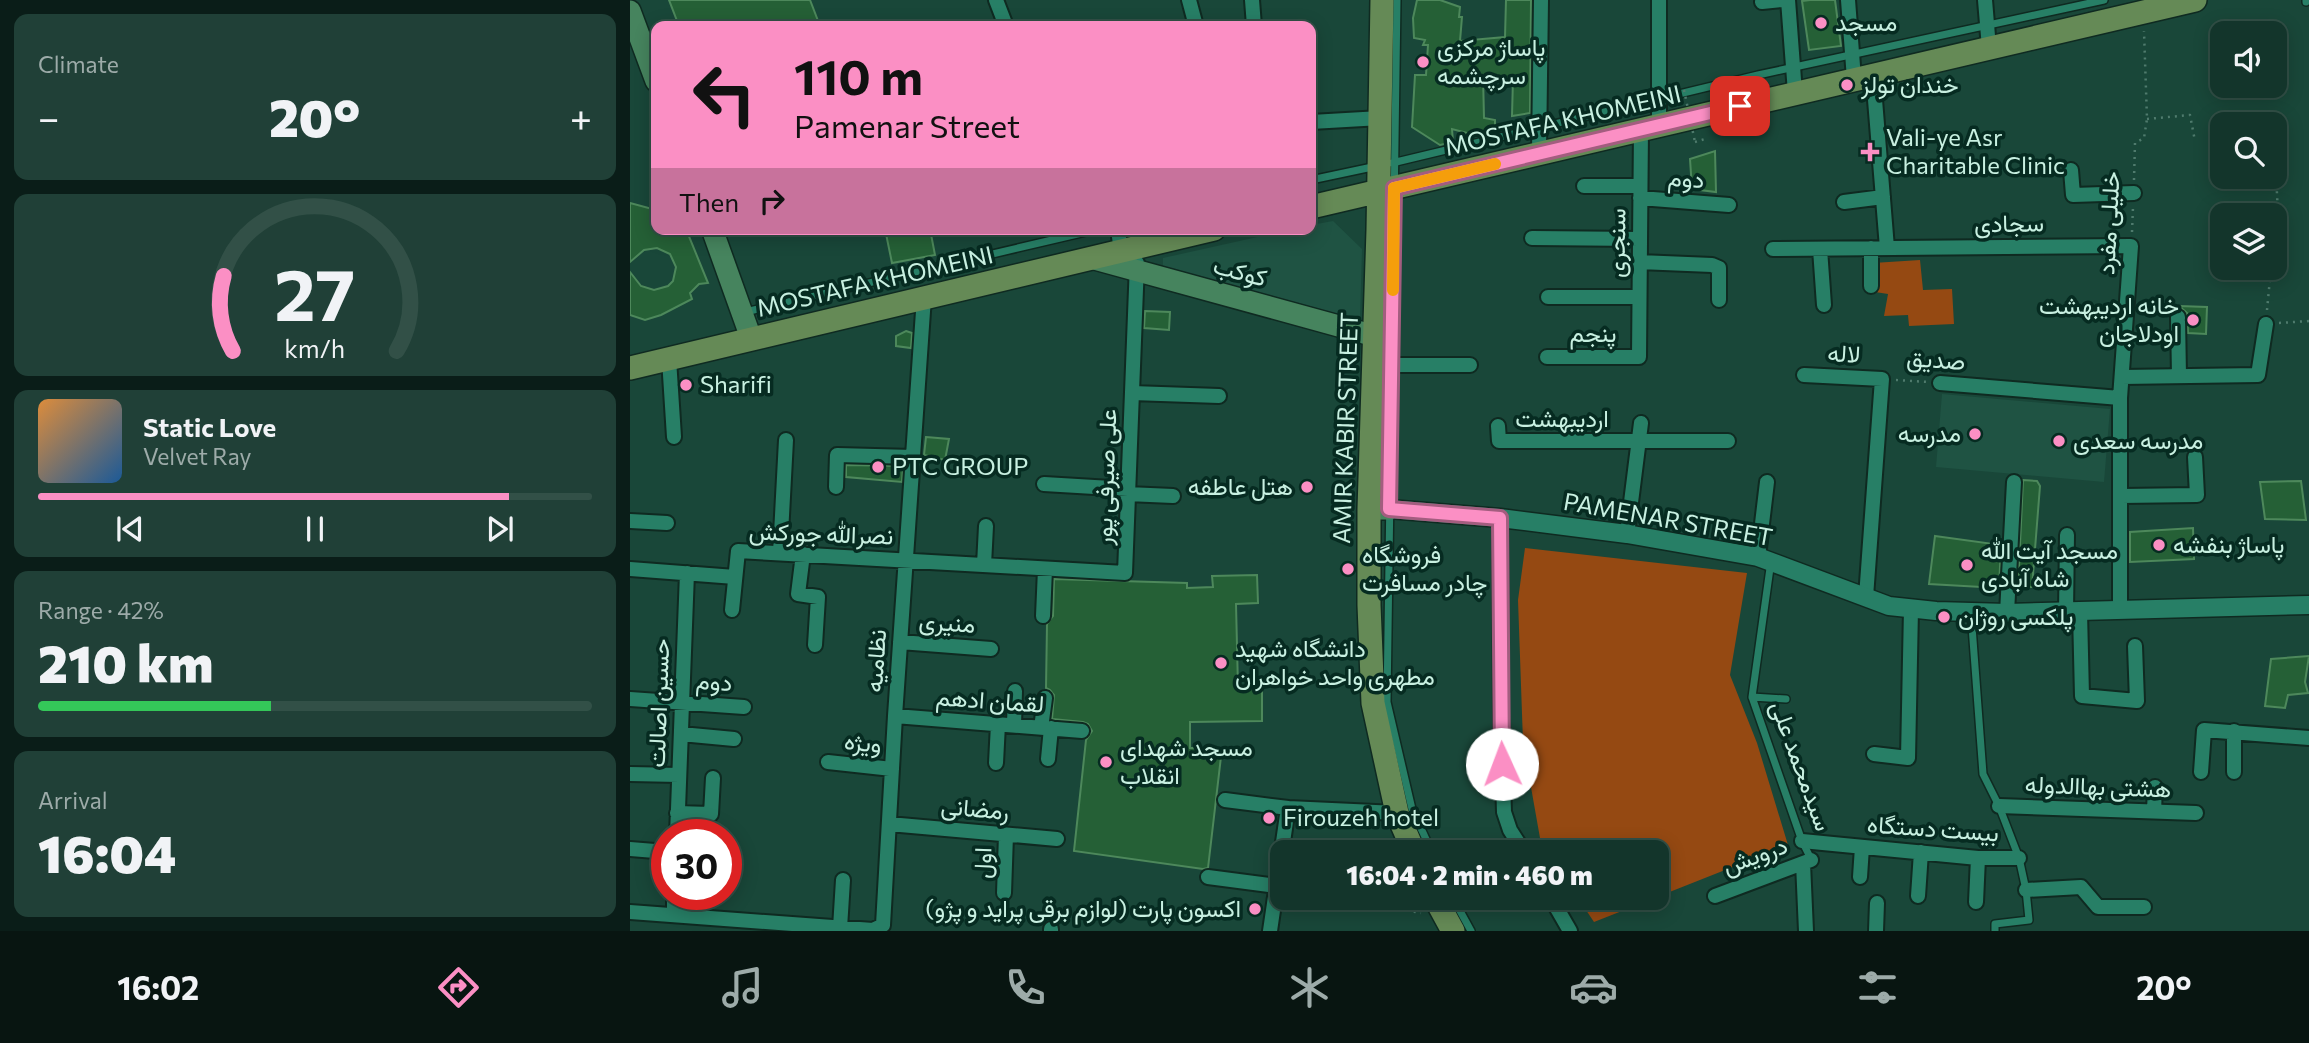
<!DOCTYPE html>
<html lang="en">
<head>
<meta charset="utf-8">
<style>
	:root { --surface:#13352b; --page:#204037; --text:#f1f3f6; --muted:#9daba9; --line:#325047; --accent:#fb8fc4 }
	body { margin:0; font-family:Commissioner,Vazirmatn,sans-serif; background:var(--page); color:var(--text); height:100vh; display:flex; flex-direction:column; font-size:26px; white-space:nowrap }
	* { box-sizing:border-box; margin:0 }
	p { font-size:23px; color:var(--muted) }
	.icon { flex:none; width:38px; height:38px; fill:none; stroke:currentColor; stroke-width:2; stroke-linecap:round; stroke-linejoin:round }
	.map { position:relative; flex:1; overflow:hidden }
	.side { display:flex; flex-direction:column; gap:14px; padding:14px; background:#0a1d18; width:630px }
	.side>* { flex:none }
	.banner { position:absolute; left:21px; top:21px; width:665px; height:214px; border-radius:14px; box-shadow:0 4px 18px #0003,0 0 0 2px var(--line); background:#fb8fc4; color:#111; overflow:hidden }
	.fabs { position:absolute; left:1580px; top:21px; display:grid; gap:14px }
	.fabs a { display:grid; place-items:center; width:77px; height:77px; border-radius:14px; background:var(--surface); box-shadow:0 4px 18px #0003,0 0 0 2px var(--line); font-size:35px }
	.speed { position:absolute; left:21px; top:819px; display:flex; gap:14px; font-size:35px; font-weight:700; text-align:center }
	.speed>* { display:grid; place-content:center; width:91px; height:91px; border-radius:50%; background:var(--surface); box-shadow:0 4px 18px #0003,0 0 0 2px var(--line); line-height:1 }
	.speed .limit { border:10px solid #d22; background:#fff; color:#111 }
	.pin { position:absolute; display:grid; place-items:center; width:60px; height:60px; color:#fff; margin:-30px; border-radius:14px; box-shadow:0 4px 10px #0006 }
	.me { position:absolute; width:77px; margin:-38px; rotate:358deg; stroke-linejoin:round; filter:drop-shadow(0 0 5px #0008) }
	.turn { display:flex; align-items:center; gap:24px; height:147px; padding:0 28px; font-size:32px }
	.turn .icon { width:91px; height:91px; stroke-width:2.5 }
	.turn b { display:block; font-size:49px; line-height:60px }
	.then { display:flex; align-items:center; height:66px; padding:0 28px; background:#0003; gap:14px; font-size:26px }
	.big { font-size:52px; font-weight:800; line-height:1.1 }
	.side .widget { flex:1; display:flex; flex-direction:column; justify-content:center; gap:10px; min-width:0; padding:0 24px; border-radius:14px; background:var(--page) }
	.side .dial { align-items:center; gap:0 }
	.dial svg { height:182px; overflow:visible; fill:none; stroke:var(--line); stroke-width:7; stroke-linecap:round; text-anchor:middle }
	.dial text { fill:var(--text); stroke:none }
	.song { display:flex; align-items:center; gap:21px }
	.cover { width:84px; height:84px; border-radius:10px; background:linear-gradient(135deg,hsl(30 70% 55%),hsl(210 70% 35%)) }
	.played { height:7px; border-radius:4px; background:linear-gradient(90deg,var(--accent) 85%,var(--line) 85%) }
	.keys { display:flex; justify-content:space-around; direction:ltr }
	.heat { display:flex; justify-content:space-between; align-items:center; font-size:38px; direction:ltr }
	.charge { height:10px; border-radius:5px; background:linear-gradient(90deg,#34c759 42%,var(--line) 0) }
	.trip { position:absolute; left:640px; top:840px; width:399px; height:70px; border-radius:14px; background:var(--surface); box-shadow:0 4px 18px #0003,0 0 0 2px var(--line); font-weight:800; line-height:70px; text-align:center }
	.tab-bar { display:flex; height:112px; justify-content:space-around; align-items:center; background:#081511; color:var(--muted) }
	.tab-bar .icon { width:49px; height:49px }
	.tab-bar .current { color:var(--accent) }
	.tab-bar b { font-size:32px; color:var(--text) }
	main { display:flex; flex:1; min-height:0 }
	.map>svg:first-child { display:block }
	.built { fill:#1f5343 }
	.green { fill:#954912 }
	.building { fill:#256036; stroke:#4d885b; stroke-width:2 }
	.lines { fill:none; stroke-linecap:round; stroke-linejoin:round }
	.service-casing { stroke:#0f2a21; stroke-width:10 }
	.minor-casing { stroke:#0f2a21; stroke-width:18 }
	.tertiary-casing { stroke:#0f2a21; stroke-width:21 }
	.secondary-casing { stroke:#0f2a21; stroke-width:24 }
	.primary-casing { stroke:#0f2a21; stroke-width:26 }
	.path { stroke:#4f7b6d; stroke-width:2.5; stroke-dasharray:2 5; stroke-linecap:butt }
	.service { stroke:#277f66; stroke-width:7 }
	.minor { stroke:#277f66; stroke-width:14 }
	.tertiary { stroke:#277f66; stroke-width:18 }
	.secondary { stroke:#46845e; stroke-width:21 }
	.primary { stroke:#658a56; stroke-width:23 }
	.path-bridge { stroke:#4f7b6d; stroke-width:2.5; stroke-dasharray:2 5; stroke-linecap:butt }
	.route-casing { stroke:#a35d7f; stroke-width:18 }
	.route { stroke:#fb8fc4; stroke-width:12 }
	.slow { stroke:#f59e0b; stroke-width:12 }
	.poi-dot { fill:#fb8fc4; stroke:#062b21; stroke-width:2.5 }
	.labels { text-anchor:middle; stroke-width:7; stroke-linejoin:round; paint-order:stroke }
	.poi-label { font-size:24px; fill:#c8f0e1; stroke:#062b21; text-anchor:start }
	.street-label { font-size:24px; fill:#c8f0e1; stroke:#062b21 }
</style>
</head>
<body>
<main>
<section class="side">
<div class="widget"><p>Climate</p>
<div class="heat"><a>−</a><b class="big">20°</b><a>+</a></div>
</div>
<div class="widget dial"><svg viewBox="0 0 100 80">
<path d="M14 69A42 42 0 1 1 86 69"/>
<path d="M14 69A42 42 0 0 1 10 36" stroke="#fb8fc4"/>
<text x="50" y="56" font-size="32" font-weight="700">27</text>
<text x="50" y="72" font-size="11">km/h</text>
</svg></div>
<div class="widget">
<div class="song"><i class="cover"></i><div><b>Static Love</b><p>Velvet Ray</p></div></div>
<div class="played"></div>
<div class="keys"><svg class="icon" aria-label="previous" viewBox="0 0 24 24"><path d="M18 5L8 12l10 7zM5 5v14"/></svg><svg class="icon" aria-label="pause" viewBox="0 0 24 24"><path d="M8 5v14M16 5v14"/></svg><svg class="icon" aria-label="next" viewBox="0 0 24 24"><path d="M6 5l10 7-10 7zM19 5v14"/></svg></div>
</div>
<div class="widget"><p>Range · 42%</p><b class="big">210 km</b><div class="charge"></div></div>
<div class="widget"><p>Arrival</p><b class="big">16:04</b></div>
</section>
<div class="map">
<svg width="1679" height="931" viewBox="0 0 1679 931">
	<rect width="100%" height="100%" fill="#194739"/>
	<path class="built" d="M703 221 732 249 730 320 533 266V258L663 229H681V225Z
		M1312 394 1480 409 1474 482 1306 467Z"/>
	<path class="green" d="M1290 260 1293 290 1322 289 1324 324 1279 326 1278 315 1254 316 1258 294 1245 292 1243 263Z
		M895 548 1117 573 1100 675 1127 743 1158 845 1027 897V852H919L910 838 893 742 888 600Z
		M948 898H1025L964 922Z"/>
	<path class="building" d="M39 0H180L190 26H49Z
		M787 0H810L830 7 829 17H832L830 41 875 37 876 0H901L900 113 882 116 883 78 853 75 854 118 865 120V132L853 135 841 134 822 129 823 142 810 145 782 127 785 75H796L798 45H793L795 40 784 38 783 18Z
		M1180 0H1205L1211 46 1179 50 1172 1Z
		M1085 151 1086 192 1062 189 1060 159Z
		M0 203 26 210V229H56L78 283 69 284 60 293 62 299 31 315 15 320 0 315V272L11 286 24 290 38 286 43 281 46 267 40 254 27 248 14 250 0 262Z
		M255 229H300L305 255 262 263Z
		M1549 306 1577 307 1576 334 1558 333 1557 313Z
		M515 311 540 312 539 330 514 328Z
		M276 331 282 333 281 348 266 346V336Z
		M296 437 319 439 315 460 294 455Z
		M216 465 273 466 272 482 216 477Z
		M1393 480 1407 481 1410 486 1402 587H1388Z
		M1671 481 1676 520 1635 519 1630 482Z
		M1563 528 1564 559 1500 562V532Z
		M1305 536 1371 545 1369 588 1299 584Z
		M627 575 628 603 606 604 608 688H632V721L560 722V748H592L578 868 573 869 444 851 456 740 462 731 458 724 453 722 422 719 424 695 420 690 416 688 417 624 423 616 424 579 557 583V588L583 587 582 576Z
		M1679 656 1675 682 1678 693 1658 695 1655 708 1635 706 1641 659Z"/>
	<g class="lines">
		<g class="service-casing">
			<path id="service" d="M767 0 757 702 782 809 802 852
				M1676 2V0
				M762 163 1128 75 1474 0
				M681 180 747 166
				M115 312 469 229
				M1141 561 1122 697 1172 841 1181 859
				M1341 613 1353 774 1369 806 1389 858 1396 890 1399 920 1365 924V931
				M1122 697 1156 699
				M823 898 841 931"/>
		</g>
		<g class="minor-casing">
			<path id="minor" d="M366 0 376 26
				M559 0 566 26
				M622 0 624 26
				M1158 0 1165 93
				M1218 0 1224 79
				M1355 0 1359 48
				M1132 2 1151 0
				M1243 75 1257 248
				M681 122 751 118
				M1029 126V0
				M909 153 911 0
				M1441 170 1443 195 1504 193
				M954 186H1010
				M1010 198 1099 205
				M1214 202 1253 197
				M488 229 491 252
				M902 238 1010 239
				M1241 248V286
				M1143 249 1501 246 1490 398V611
				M1190 249 1194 305
				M1009 262 1082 265 1089 268V300
				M918 297H1009
				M1548 317 1549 376
				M917 357H1009L1011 129
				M39 359 44 437
				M762 365H840
				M1174 375 1252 379 1236 597
				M1492 377 1628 375 1636 324
				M1310 383 1490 398
				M502 393 589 396
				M868 426 869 441H1098
				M414 484 498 489
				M206 487 207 455 283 457
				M497 494 543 496
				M1491 496 1567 495 1565 457
				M870 518 871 715 874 812 880 830 894 852
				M0 521 37 523
				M997 534 1011 423
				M150 553 156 440
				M173 554 168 594 188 597 185 645
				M1128 557 1137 482
				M354 565 356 526
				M0 569 105 577
				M102 610 108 551 495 573 507 263
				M1436 612 1437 535
				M1450 612 1452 696 1507 701 1505 646
				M1377 613 1384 482
				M413 616 415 569
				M270 642 361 649
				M0 699 114 707
				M265 716 452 731
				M384 725 385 691
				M411 728 415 698
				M51 734 104 739
				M1244 754 1278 758 1281 609
				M418 759 421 728
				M198 762 262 769
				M366 763 368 724
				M1571 772 1574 730 1679 738
				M1604 772V731
				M0 774 49 775
				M595 800 658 808 767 813
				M1369 806 1566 813
				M1524 811 1525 787
				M47 813 81 814 83 778
				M259 824 427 839
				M47 835 57 573
				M1172 841 1348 858H1389
				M0 849 37 852
				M1173 863 1176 931
				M578 877 647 886
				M1230 877 1232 847
				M1396 890 1451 887 1468 907H1514
				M374 893 376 835
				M1085 896 1181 860
				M1288 896 1291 852
				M921 898 940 931
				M1346 902 1348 858
				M0 912 243 930 253 925 265 716 294 297
				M44 915V894
				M210 928 213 880
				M421 931V929
				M640 931 658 808
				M1246 931 1247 903"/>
		</g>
		<g class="tertiary-casing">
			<path id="tertiary" d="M759 509 870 518 997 534 1128 557 1259 606 1306 611 1377 613 1679 605"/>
		</g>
		<g class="secondary-casing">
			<path id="secondary" d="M0 11 26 81
				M82 229 121 338
				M461 258 745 336
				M739 509H759"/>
		</g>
		<g class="primary-casing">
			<path id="primary" d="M752 0 748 230 739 509V605L743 703 767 813 784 852
				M681 207 1565 0
				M0 368 584 229
				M805 898 823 931"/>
		</g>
		<path class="path" d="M1517 119 1560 115 1565 141
			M1065 142 1078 138
			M1504 180 1505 143 1514 138 1517 119 1514 31
			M1608 212V215
			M1502 232 1503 207
			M1645 235 1648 214 1646 174
			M1637 310 1641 268
			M1649 323 1679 321
			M1266 380 1298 382
			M708 898 791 913"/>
		<use href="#service" class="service"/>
		<use href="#minor" class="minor"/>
		<use href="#tertiary" class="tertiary"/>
		<use href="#secondary" class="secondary"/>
		<use href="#primary" class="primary"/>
		<path class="path-bridge" d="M1054 90 1065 142"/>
	</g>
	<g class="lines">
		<g class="route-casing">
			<path id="route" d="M872 764 870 518 759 509 764 188 1110 106"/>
		</g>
		<use href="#route" class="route"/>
		<path class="slow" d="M763 290 764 188 865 164"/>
	</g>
	<g class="poi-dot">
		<circle cx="1191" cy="23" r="7"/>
		<circle cx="793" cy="62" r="7"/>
		<circle cx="1217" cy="85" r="7"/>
		<path d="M1236.5 141.5h7v7h7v7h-7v7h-7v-7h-7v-7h7z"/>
		<circle cx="1563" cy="320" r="7"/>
		<circle cx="56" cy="385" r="7"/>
		<circle cx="1345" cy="434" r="7"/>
		<circle cx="1429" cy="441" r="7"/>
		<circle cx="248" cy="467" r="7"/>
		<circle cx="677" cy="487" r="7"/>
		<circle cx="1529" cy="545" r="7"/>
		<circle cx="1337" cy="565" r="7"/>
		<circle cx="718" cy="569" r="7"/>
		<circle cx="1314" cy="617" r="7"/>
		<circle cx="591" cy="663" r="7"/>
		<circle cx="476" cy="762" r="7"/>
		<circle cx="639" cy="818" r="7"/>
		<circle cx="625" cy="909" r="7"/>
	</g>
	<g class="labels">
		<g class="poi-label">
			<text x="1205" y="31">مسجد</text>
			<text x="807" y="56">پاساژ مرکزی<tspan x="807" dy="28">سرچشمه</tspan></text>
			<text x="1231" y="93">خندان تولز</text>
			<text x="1256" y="146">Vali-ye Asr<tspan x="1256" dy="28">Charitable Clinic</tspan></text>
			<text x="1549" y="314" text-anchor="end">خانه اردیبهشت<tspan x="1549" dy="28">اودلاجان</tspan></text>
			<text x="70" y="393">Sharifi</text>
			<text x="1331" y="442" text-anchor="end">مدرسه</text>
			<text x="1443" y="449">مدرسه سعدی</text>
			<text x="262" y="475">PTC GROUP</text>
			<text x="663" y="495" text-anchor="end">هتل عاطفه</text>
			<text x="1543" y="553">پاساژ بنفشه</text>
			<text x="1351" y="559">مسجد آیت الله<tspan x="1351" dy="28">شاه آبادی</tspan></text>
			<text x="732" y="563">فروشگاه<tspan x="732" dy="28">چادر مسافرت</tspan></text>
			<text x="1328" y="625">پلکسی روژان</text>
			<text x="605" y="657">دانشگاه شهید<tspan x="605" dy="28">مطهری واحد خواهران</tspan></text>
			<text x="490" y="756">مسجد شهدای<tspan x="490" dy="28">انقلاب</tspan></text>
			<text x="653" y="826">Firouzeh hotel</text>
			<text x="611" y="917" text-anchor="end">اکسون پارت (لوازم برقی پراید و پژو)</text>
		</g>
		<g class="street-label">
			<text transform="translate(933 121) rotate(-13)" y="8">MOSTAFA KHOMEINI</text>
			<text transform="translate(1056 179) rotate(4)" y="8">دوم</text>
			<text transform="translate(1479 223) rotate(-87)" y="8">خلیلی مفرد</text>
			<text transform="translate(1379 224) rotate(-1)" y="8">سجادی</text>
			<text transform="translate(987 243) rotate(-89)" y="8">سنجری</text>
			<text transform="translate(610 272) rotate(15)" y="8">کوکب</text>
			<text transform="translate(245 282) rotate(-13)" y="8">MOSTAFA KHOMEINI</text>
			<text x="963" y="342">پنجم</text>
			<text transform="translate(1214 354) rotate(3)" y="8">لاله</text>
			<text transform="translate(1306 360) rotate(4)" y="8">صدیق</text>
			<text x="932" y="427">اردیبهشت</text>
			<text transform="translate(716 428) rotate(-88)" y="8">AMIR KABIR STREET</text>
			<text transform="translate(476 477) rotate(-88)" y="8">علی صیرفی پور</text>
			<text transform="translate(1038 520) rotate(10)" y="8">PAMENAR STREET</text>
			<text transform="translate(191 534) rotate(2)" y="8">نصرالله جورکش</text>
			<text transform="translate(317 623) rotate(4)" y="8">منیری</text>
			<text transform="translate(246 661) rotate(-86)" y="8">نظامیه</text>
			<text transform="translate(84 682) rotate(4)" y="8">دوم</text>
			<text transform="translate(360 701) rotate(4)" y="8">لقمان ادهم</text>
			<text transform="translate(29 703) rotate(-88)" y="8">حسین اصالت</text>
			<text transform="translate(233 743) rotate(6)" y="8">ویژه</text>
			<text transform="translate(1171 766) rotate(70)" y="8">سیدمحمد علی</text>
			<text transform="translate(1468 787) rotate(2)" y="8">هشتی بهاالدوله</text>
			<text transform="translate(345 809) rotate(5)" y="8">رمضانی</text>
			<text transform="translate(1303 829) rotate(4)" y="8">بیست دستگاه</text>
			<text transform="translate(1125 856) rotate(-20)" y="8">درویش</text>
			<text transform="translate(353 863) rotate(-88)" y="8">اول</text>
		</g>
	</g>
</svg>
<div class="fabs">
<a><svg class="icon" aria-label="sound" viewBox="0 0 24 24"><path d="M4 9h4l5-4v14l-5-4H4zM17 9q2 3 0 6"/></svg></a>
<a><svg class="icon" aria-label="search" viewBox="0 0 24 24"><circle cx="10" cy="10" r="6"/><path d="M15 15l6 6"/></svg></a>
<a><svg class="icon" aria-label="layers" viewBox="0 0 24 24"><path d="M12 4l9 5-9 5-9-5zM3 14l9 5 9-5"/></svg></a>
</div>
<div class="speed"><div class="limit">30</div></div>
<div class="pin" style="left:1110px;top:106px;background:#d93025"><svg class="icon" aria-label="arrive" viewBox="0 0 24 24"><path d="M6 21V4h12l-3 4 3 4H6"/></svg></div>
<svg class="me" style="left:872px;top:764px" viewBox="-20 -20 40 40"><circle r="19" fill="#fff"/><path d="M0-13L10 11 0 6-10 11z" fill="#fb8fc4"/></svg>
<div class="trip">16:04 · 2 min · 460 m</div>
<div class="banner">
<div class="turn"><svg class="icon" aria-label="left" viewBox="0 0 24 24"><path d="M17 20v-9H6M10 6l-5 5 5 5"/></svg><div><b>110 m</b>Pamenar Street</div></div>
<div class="then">Then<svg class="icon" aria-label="right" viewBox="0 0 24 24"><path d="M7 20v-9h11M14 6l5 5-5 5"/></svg></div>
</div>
</div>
</main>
<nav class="tab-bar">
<b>16:02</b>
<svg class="icon current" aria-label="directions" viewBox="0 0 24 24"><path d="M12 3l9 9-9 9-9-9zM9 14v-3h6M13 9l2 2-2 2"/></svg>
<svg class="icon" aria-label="music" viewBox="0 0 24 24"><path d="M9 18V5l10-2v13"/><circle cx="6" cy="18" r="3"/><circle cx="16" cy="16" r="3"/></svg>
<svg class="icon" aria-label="phone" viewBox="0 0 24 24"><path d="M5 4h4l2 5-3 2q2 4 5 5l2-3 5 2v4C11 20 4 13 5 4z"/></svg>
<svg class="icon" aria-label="climate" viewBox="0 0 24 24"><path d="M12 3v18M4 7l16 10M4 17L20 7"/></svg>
<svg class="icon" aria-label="car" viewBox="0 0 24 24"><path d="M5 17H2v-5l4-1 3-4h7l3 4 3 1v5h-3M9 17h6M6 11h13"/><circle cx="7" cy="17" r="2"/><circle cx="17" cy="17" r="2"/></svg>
<svg class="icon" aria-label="filters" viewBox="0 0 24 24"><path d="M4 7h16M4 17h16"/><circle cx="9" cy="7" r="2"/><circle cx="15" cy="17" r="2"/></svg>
<b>20°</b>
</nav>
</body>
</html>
